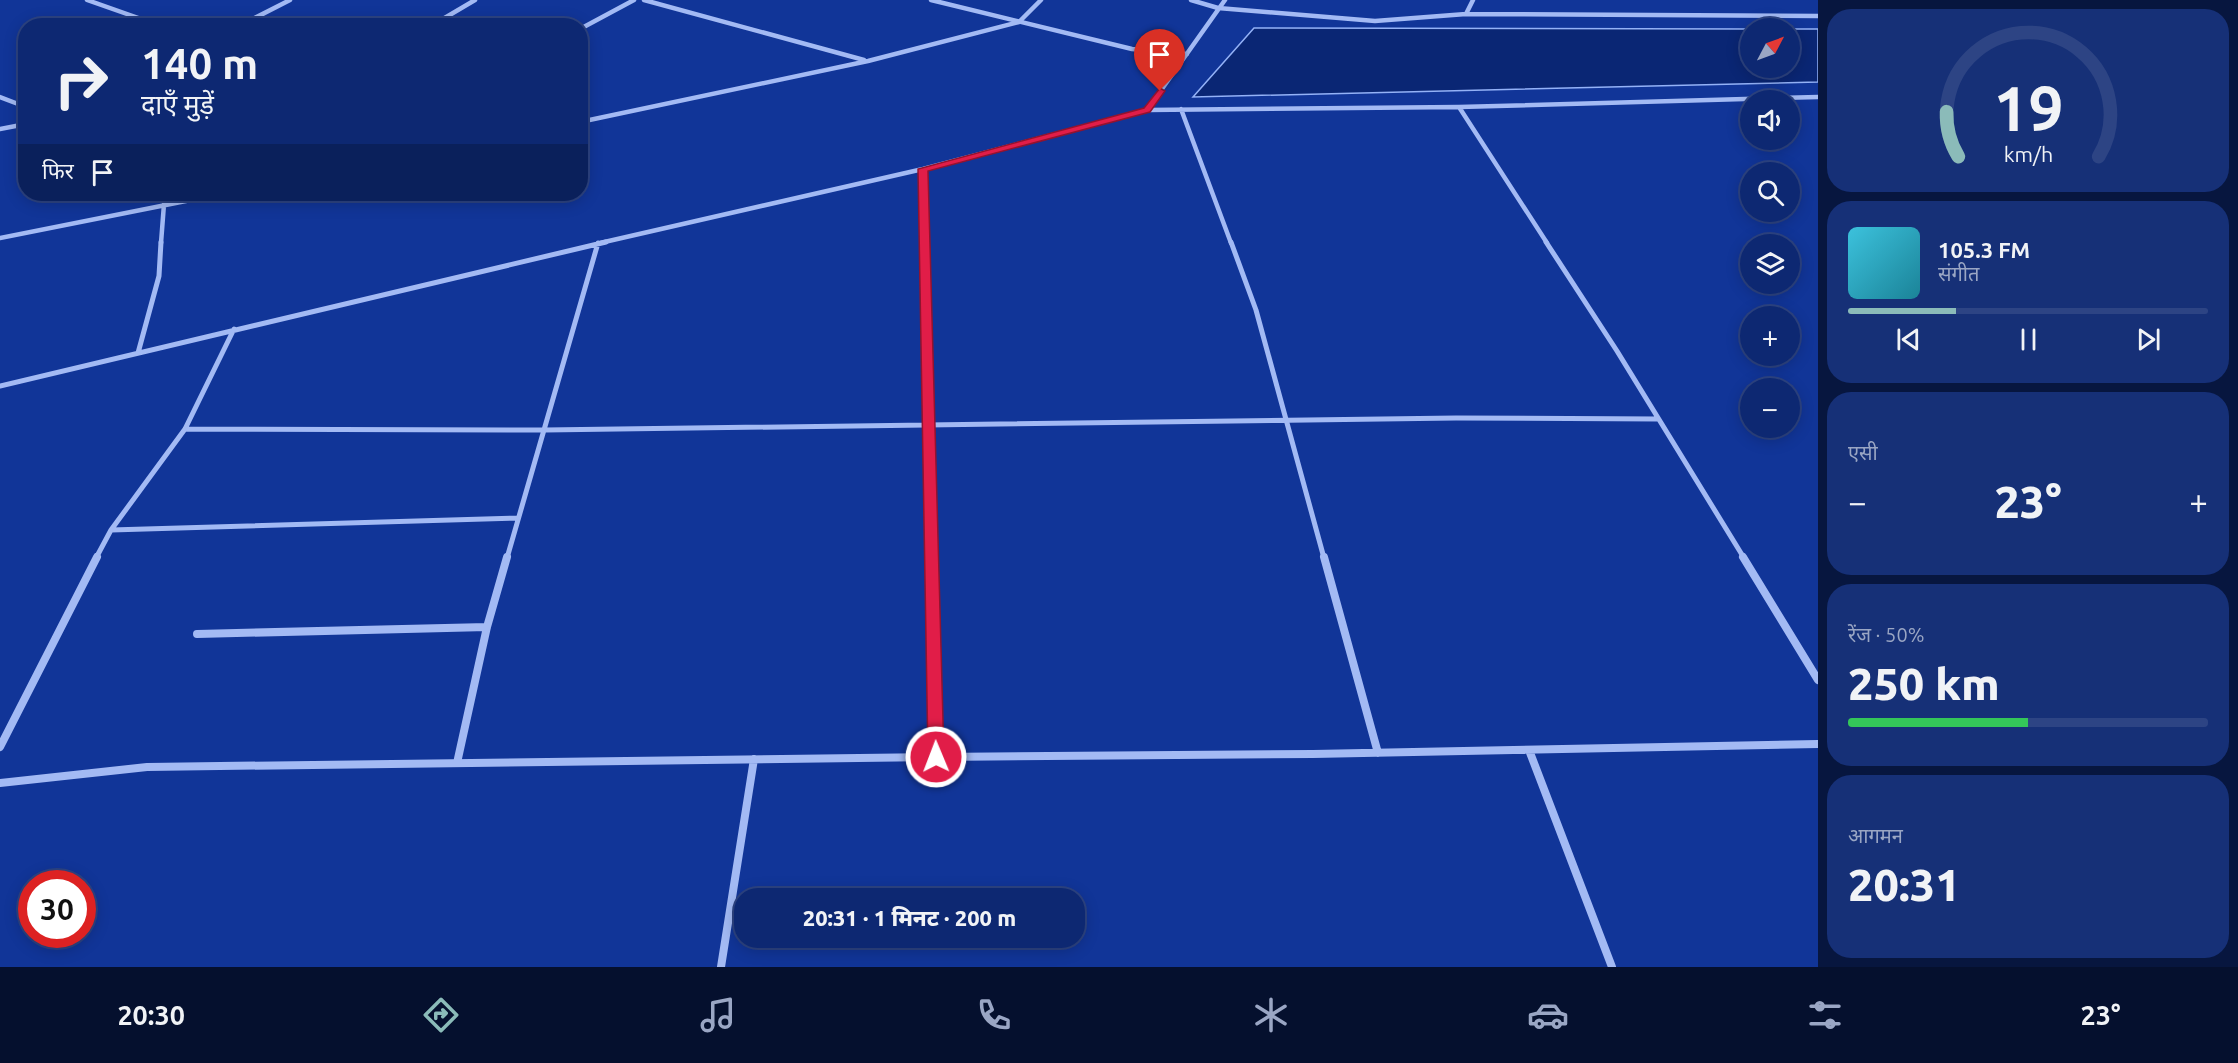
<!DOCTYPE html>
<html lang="hi">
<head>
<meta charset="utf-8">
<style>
	:root { --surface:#0d2872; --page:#163077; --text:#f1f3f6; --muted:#9aa6c4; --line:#2d4484; --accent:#8bbbb9 }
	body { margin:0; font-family:Ubuntu,"Noto Sans Devanagari",sans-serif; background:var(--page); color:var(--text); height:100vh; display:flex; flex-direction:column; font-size:22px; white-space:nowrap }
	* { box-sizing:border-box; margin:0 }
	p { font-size:20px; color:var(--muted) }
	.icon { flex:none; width:33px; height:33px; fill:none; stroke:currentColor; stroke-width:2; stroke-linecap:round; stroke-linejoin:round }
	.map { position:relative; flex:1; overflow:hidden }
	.panel { display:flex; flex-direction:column; gap:9px; padding:9px; background:#07163f; width:420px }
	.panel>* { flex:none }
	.banner { position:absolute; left:18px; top:18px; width:570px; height:183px; border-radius:24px; box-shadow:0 3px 15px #0003,0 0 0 2px var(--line); background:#0d2872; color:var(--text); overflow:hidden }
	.needle { width:39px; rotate:49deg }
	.buttons { position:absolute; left:1740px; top:18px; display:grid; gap:12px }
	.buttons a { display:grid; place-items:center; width:60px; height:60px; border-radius:50%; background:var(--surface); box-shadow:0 3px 15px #0003,0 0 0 2px var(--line); font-size:30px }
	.speed { position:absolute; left:18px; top:870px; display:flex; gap:12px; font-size:30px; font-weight:700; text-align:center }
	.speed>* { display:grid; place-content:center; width:78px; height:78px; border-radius:50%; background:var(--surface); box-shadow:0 3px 15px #0003,0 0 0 2px var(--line); line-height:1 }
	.speed .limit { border:9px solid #d22; background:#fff; color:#111 }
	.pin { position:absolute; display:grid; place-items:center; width:51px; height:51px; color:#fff; margin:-62px -26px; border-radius:50% 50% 50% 0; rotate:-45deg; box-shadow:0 0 6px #0007 }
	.pin .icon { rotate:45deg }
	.me { position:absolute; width:66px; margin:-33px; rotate:359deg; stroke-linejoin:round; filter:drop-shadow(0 0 4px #0008) }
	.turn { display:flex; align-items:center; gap:21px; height:126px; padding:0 24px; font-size:27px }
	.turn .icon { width:78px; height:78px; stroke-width:2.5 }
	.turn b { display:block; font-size:42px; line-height:51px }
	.then { display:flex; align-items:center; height:57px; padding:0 24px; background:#0003; gap:12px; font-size:22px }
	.big { font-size:45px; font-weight:800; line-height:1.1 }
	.panel .tile { flex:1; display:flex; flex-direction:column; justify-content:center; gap:9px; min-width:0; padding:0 21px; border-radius:24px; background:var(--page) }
	.panel .dial { align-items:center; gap:0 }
	.dial svg { height:156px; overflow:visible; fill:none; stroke:var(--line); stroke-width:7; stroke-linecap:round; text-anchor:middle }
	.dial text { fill:var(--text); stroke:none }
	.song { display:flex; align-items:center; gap:18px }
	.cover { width:72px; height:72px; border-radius:9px; background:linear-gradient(135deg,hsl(190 70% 55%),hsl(190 70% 35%)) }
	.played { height:6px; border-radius:3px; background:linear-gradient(90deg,var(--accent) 30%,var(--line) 30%) }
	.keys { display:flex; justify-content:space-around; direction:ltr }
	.heat { display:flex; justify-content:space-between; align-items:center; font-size:33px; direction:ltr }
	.charge { height:9px; border-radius:4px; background:linear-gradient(90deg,#34c759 50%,var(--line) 0) }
	.trip { position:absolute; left:734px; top:888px; width:351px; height:60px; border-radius:24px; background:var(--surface); box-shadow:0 3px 15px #0003,0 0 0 2px var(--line); font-weight:800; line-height:60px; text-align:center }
	.tab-bar { display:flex; height:96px; justify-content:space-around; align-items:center; background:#05102e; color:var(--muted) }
	.tab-bar .icon { width:42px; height:42px }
	.tab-bar .active { color:var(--accent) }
	.tab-bar b { font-size:27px; color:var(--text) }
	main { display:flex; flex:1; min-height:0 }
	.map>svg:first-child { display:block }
	.water { fill:#0a2674; stroke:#94b2f7; stroke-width:1.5 }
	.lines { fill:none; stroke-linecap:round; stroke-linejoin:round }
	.street-far2 { stroke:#a3baf4; stroke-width:4.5 }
	.street-far1 { stroke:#a3baf4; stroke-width:5 }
	.street { stroke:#a3baf4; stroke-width:8 }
	.route { fill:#e11d48; stroke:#92132f; stroke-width:1.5 }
</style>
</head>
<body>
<main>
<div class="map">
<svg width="1818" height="967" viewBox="0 0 1818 967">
	<rect width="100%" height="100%" fill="#113598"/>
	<path class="water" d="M1254 28 1750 29V68H1790V29H1818V82L1193 97Z"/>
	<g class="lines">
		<path class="street-far2" d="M87 0 161 26
			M644 0 864 60
			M931 0 1132 49 1187 54
			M1191 0 1218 8 1375 21 1466 14
			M1473 0 1466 14 1818 16
			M239 26 290 0
			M431 26 475 0
			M580 29 634 0
			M0 97 26 107
			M1459 107 1547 243
			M1181 109 1231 243
			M1147 110 1459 107 1818 97
			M580 122 868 61 1019 22 1041 0
			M0 129 26 124
			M923 169 925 243
			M0 238 221 194
			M161 243 164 204 169 194
			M600 243 923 169 1147 110 1225 0"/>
		<path class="street-far1" d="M925 242 932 558
			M1231 242 1256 310 1324 558
			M1546 242 1617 351 1744 558
			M138 353 159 276 161 242
			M0 386 606 242
			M185 429 545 430 1456 418 1658 419
			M111 530 518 518
			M96 558 111 530 185 429 234 329
			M507 558 598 243"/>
		<path class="street" d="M932 557 936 757 1313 754 1818 744
			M1324 557 1378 753
			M1743 557 1818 680
			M197 634 487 627
			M0 747 97 557
			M1529 750 1612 967
			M457 763 487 627 507 557
			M0 783 147 767 936 757
			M721 967 754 759"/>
	</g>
	<path class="route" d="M1160 88 1165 91 1150 112 928 171 944 757 942 762 936 764 930 762 928 757 918 169 1144 108Z"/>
</svg>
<div class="buttons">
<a><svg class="needle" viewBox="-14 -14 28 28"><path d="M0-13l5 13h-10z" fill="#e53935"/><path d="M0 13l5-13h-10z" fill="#9aa6c4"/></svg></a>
<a><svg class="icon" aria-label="sound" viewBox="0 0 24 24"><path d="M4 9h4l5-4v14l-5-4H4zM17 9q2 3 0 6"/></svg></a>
<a><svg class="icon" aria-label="search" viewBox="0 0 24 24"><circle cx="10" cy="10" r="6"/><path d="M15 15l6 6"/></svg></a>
<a><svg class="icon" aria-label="layers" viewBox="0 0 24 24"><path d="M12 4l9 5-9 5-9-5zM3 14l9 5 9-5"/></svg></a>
<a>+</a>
<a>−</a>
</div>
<div class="speed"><div class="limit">30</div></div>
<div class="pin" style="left:1160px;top:91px;background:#d93025"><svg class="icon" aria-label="arrive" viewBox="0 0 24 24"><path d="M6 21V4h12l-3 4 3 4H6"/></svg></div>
<svg class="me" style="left:936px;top:757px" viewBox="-20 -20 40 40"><circle r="17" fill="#e11d48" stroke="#fff" stroke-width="3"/><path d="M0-11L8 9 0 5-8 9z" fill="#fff"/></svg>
<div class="trip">20:31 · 1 मिनट · 200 m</div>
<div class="banner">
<div class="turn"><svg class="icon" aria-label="right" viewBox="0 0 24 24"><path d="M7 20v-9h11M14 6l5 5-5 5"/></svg><div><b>140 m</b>दाएँ मुड़ें</div></div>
<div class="then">फिर<svg class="icon" aria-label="arrive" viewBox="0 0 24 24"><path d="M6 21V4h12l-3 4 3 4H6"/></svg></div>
</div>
</div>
<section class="panel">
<div class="tile dial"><svg viewBox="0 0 100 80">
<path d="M14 69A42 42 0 1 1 86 69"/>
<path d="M14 69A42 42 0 0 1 8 46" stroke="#8bbbb9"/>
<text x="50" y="56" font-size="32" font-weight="700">19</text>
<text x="50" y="72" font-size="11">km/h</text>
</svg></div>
<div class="tile">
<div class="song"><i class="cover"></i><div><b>105.3 FM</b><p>संगीत</p></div></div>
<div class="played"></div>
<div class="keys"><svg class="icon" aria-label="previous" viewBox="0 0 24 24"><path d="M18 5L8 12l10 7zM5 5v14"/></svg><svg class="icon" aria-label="pause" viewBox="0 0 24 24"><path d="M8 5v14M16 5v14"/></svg><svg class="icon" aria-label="next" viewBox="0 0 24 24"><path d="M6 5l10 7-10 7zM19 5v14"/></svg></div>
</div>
<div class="tile"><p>एसी</p>
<div class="heat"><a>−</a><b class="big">23°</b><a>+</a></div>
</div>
<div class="tile"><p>रेंज · 50%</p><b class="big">250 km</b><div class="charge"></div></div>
<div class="tile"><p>आगमन</p><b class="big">20:31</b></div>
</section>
</main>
<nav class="tab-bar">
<b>20:30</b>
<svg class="icon active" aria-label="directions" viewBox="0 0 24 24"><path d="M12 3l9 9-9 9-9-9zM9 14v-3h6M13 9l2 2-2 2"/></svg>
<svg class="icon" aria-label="music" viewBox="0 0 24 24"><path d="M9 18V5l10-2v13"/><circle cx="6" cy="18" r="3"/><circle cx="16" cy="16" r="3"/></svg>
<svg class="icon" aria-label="phone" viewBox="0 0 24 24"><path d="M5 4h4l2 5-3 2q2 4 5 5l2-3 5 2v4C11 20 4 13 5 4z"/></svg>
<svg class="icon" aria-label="climate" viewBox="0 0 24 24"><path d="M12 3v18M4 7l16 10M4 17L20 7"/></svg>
<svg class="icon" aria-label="car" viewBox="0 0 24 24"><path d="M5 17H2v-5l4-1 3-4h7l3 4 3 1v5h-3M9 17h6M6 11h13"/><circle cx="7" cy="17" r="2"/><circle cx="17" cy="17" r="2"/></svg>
<svg class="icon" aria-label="filters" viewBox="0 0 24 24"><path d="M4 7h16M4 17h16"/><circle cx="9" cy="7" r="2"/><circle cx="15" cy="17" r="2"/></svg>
<b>23°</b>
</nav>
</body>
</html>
